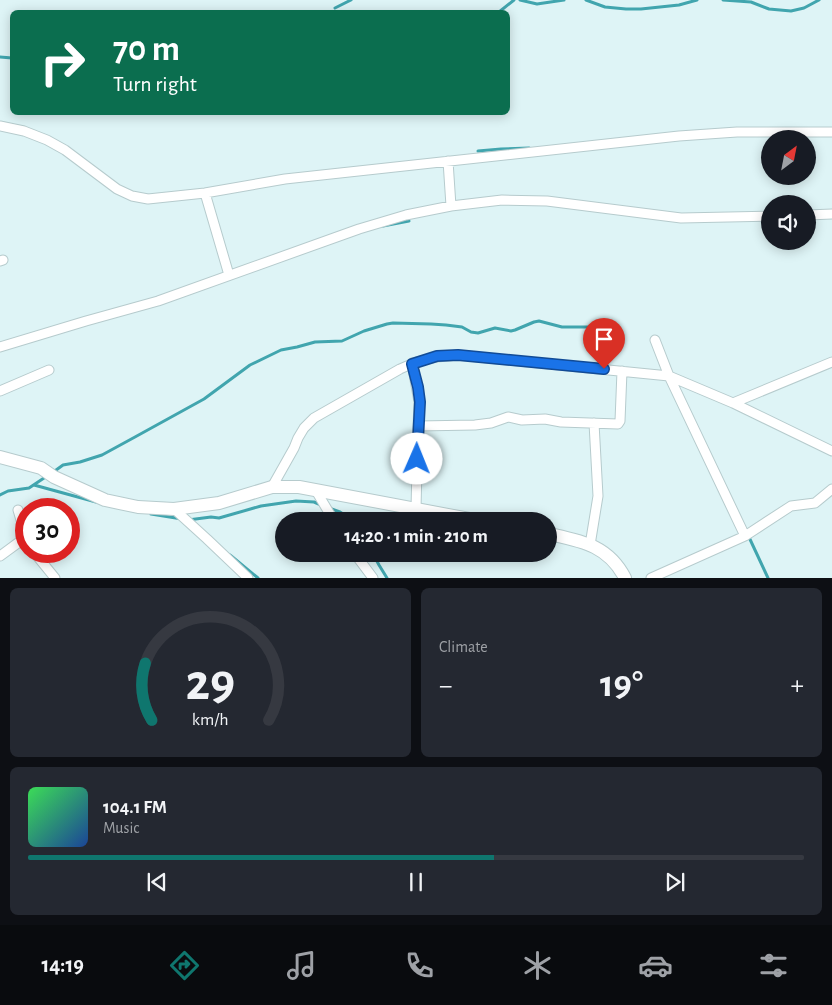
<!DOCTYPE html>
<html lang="en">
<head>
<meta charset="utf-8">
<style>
	:root { --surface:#171b24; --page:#242831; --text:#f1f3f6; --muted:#9ea1a6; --line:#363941; --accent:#0f766e }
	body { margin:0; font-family:"Alegreya Sans",sans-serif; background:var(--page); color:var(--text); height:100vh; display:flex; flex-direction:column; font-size:19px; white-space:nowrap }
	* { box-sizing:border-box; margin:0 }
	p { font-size:16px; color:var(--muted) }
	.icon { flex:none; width:28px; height:28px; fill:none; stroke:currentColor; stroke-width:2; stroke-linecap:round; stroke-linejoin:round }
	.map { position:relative; height:578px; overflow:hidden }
	.sheet { display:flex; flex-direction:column; gap:10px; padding:10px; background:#0d0f14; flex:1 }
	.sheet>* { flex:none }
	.top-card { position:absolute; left:10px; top:10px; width:500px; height:105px; border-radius:8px; box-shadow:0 2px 12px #0003; background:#0b6e4f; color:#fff; overflow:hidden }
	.needle { width:32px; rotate:32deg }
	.tools { position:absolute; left:761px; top:130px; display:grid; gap:10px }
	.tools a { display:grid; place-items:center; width:55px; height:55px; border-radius:50%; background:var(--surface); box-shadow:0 2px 12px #0003; font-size:25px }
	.speed { position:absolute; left:15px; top:498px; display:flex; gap:10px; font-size:25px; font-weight:700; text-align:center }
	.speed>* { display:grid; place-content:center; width:65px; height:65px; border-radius:50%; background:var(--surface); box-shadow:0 2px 12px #0003; line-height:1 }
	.speed .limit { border:8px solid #d22; background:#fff; color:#111 }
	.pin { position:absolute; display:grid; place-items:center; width:42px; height:42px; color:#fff; margin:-51px -21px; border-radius:50% 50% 50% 0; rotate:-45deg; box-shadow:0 0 5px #0007 }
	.pin .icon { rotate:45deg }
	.me { position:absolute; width:55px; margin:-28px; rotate:1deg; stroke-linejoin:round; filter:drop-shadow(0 0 4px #0008) }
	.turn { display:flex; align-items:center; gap:18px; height:105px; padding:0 20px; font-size:22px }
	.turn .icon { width:65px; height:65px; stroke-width:2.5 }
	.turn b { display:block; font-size:35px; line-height:42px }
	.big { font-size:38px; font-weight:600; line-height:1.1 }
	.sheet .widget { flex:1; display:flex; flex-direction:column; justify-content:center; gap:8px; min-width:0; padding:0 18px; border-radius:8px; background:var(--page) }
	.sheet .dial { align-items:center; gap:0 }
	.dial svg { height:130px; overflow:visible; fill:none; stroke:var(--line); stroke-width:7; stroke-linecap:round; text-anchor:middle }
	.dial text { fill:var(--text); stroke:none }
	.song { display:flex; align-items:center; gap:15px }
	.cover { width:60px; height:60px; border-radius:8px; background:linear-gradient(135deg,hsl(130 70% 55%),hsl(220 70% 35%)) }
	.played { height:5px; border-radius:2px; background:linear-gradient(90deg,var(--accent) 60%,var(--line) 60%) }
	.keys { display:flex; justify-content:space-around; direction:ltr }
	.heat { display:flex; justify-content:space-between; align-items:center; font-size:28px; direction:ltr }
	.sheet .tiles { flex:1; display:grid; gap:10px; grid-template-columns:1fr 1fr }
	.widget:last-child { grid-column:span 2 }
	.trip { position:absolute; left:275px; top:512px; width:282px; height:50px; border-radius:25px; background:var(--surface); box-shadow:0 2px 12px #0003; font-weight:600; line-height:50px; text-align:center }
	.menu { display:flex; height:80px; justify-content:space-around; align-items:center; background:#090b0e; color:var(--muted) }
	.menu .icon { width:35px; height:35px }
	.menu .active { color:var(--accent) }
	.menu b { font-size:22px; color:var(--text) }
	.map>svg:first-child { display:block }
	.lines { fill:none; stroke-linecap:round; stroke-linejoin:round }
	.stream { stroke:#41a5ae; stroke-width:3 }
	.street-casing { stroke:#b6cbcd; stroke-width:11 }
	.secondary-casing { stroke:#b6cbcd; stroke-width:14 }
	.street { stroke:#fff; stroke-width:9 }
	.secondary { stroke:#fff; stroke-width:12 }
	.route-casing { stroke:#114b97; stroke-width:12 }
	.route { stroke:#1a73e8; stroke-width:9 }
</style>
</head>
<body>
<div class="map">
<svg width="832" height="578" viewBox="0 0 832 578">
	<rect width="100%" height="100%" fill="#def4f6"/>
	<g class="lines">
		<path class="stream" d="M520 0 537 4 564 0
			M586 0 605 7 626 9H641L679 5 697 0
			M723 0 751 2 769 9 791 11 804 8 819 0
			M335 8 351 0
			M499 12 514 0
			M0 57 12 58
			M478 151 501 149 529 148
			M383 226 409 221
			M52 473 63 465 80 462 102 455 135 437 204 399 250 365 281 350 297 347 315 342 342 341 364 331 387 324 393 323 431 324 446 325 462 327 471 332 478 333 495 328 511 331 515 330 534 322 539 321 562 327H589L606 325
			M34 485 96 502
			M0 495 8 491 29 488 47 476
			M329 508 340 512 354 521
			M151 514 182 519
			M188 520 211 517 219 518 261 506 296 501 314 502 321 505
			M748 535 768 578
			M373 554 379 565 387 578
			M230 555 258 578"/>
		<g class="street-casing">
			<path id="street" d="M0 126 24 131 47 140 65 150 117 189 132 196 148 199 205 193 285 179 679 136 737 132H832
				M448 161 451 206
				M205 193 229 275
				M808 215 832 214
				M0 261 3 260
				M655 340 669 376 745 536
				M0 347 86 321 158 301 359 229 406 215 451 206 502 200 547 201 681 218 770 216
				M412 363 419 402 418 426 416 509
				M0 391 49 370
				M733 403 832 362
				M418 426 475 425 491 423 508 417 522 420 545 419 561 422 618 424 620 421 622 371
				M272 487 294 448 298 438 304 428 314 418 400 369 416 362 437 357 458 355 669 376 733 403 832 451
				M315 489 334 521
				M174 509 207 539 248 578
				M18 510 26 537
				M590 545 598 496 594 423
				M33 551 55 578
				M355 554 373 578
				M0 556 26 537
				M651 578 745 536 791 506 815 503 832 489"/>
		</g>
		<g class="secondary-casing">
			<path id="secondary" d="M0 457 41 468 54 477 105 500 138 507 174 509 219 503 272 487H299L480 521
				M549 534C581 541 608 545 625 578"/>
		</g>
		<use href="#street" class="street"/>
		<use href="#secondary" class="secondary"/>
	</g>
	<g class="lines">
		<g class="route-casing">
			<path id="route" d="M417 459 420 402 418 387 412 364 437 356 458 355 604 369"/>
		</g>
		<use href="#route" class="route"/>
	</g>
</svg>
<div class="tools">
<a><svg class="needle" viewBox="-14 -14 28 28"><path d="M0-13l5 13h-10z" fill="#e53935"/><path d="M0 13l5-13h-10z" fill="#9ea1a6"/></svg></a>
<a><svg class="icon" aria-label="sound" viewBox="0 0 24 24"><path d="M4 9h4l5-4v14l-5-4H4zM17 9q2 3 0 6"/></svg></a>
</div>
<div class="speed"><div class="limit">30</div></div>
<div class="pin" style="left:604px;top:369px;background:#d93025"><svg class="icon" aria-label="arrive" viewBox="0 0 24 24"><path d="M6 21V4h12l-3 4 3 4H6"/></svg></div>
<svg class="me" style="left:417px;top:459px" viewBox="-20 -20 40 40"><circle r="19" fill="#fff"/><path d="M0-13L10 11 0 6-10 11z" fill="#1a73e8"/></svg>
<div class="trip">14:20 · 1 min · 210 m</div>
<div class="top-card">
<div class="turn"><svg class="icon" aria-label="right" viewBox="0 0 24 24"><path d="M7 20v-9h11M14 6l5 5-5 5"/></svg><div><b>70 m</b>Turn right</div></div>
</div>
</div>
<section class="sheet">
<div class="tiles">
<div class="widget dial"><svg viewBox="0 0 100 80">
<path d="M14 69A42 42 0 1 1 86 69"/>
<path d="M14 69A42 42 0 0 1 10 34" stroke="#0f766e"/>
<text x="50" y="56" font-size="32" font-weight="700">29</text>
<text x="50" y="72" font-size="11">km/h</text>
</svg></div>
<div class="widget"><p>Climate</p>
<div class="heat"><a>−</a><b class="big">19°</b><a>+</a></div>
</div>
<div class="widget">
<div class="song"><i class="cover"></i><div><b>104.1 FM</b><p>Music</p></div></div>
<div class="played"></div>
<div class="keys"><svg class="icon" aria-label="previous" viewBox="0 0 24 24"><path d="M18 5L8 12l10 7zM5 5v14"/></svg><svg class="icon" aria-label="pause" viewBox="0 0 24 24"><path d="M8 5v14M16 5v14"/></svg><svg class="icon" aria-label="next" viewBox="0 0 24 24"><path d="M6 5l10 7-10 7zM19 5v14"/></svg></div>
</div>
</div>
</section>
<nav class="menu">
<b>14:19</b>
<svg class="icon active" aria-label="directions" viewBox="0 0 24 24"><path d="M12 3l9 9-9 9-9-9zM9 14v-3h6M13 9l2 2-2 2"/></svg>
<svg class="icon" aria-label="music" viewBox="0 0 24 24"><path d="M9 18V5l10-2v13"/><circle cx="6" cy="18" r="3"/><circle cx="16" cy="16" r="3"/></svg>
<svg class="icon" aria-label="phone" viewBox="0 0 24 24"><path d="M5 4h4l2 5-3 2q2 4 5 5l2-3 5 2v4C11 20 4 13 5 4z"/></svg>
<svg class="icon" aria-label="climate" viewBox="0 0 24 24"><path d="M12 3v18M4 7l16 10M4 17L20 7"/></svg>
<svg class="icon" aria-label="car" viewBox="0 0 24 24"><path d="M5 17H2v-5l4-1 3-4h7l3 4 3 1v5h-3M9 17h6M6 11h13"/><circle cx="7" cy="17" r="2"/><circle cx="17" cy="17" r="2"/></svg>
<svg class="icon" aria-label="filters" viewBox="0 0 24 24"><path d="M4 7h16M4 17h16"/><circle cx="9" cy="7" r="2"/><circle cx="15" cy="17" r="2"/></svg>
</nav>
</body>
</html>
